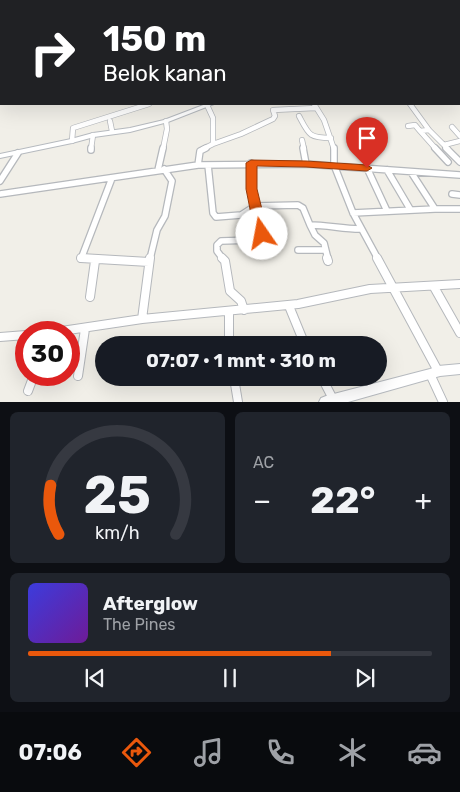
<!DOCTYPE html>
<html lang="id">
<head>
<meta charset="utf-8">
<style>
	:root { --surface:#171b24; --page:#20242c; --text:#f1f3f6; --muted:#9ea1a6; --line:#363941; --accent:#ea580c }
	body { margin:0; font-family:Rubik,sans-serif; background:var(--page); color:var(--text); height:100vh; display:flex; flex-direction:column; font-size:19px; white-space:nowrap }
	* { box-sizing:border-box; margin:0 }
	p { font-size:16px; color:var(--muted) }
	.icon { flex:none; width:28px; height:28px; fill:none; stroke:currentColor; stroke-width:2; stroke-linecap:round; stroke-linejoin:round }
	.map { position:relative; height:402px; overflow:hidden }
	.drawer { display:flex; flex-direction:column; gap:10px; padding:10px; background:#0d0f14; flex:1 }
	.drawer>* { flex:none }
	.banner { position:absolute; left:0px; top:0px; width:460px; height:105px; box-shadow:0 5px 20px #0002; background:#202124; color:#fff; overflow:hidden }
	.speed { position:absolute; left:15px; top:321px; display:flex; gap:10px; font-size:25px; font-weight:700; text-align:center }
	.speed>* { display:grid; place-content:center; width:65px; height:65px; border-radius:50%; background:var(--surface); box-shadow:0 5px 20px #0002; line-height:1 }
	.speed .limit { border:8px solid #d22; background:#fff; color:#111 }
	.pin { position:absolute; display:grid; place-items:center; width:42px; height:42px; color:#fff; margin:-51px -21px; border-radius:50% 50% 50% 0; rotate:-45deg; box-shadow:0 0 5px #0007 }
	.pin .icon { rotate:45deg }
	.me { position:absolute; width:55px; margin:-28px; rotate:348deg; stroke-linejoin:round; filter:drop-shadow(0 0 4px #0008) }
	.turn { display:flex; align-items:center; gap:18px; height:105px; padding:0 20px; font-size:22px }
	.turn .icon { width:65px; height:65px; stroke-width:2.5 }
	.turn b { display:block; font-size:35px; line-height:42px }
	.big { font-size:38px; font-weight:700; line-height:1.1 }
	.drawer .tile { flex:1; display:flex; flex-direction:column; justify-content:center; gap:8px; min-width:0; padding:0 18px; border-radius:8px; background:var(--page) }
	.drawer .dial { align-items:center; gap:0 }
	.dial svg { height:130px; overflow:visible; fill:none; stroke:var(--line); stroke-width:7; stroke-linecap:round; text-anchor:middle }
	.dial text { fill:var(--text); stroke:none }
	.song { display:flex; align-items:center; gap:15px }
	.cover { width:60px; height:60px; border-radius:8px; background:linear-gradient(135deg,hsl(240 70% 55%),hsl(280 70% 35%)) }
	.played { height:5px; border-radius:2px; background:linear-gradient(90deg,var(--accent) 75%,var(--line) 75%) }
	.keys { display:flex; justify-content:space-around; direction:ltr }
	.heat { display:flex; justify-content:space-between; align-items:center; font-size:28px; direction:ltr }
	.drawer .tiles { flex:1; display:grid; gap:10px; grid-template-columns:1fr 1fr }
	.tile:last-child { grid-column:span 2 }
	.trip { position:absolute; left:95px; top:336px; width:292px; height:50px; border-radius:25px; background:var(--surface); box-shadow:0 5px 20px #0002; font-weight:700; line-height:50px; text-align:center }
	.tab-bar { display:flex; height:80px; justify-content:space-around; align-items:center; background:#090b0e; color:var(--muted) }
	.tab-bar .icon { width:35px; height:35px }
	.tab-bar .on { color:var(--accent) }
	.tab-bar b { font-size:22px; color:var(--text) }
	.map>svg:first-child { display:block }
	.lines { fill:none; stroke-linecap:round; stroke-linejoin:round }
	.street-far3-casing { stroke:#b5b8bc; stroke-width:4.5 }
	.street-far2-casing { stroke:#b5b8bc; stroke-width:6 }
	.street-far1-casing { stroke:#b5b8bc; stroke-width:8 }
	.street-casing { stroke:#b5b8bc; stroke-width:10 }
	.secondary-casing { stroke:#b6babf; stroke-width:2 }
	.street-far3 { stroke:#fff; stroke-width:3 }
	.street-far2 { stroke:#fff; stroke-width:4.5 }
	.street-far1 { stroke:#fff; stroke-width:5.5 }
	.street { stroke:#fff; stroke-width:8 }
	.secondary { fill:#fff; fill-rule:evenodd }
	.route { fill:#ea580c; stroke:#983908 }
</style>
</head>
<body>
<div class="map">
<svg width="460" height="402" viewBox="0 0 460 402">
	<rect width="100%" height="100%" fill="#f1efe8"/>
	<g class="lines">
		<g class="street-far3-casing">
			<path id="street-far3" d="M185 0 187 1
				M197 0 199 1
				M262 0 265 1
				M323 1 328 0"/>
		</g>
		<g class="street-far2-casing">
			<path id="street-far2" d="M314 104 324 120 334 149
				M410 104 429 130 448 149
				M299 116C309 135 309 138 331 138
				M110 121 112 131
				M408 126 415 125 420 131
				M452 127 460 136
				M429 130 420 131 436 149
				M302 140 304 149
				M72 141 73 128 149 104
				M213 144 241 134 273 119 275 116 273 110 316 108
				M444 145 460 141
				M91 149 93 135
				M163 149 167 129 166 121
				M203 149 213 144V118L207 105"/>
		</g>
		<g class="street-far1-casing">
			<path id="street-far1" d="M303 148 306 164
				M334 148V165L353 213 378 259
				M435 148 448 162
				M446 148 460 162
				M91 150V148
				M198 165 200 151 206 148
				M208 165 213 213 216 217 241 215 255 206 298 205 303 208 310 225C327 225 343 229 360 229
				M367 168 387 211
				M158 170 163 148
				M387 170 410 209
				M0 181 18 153
				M0 194 198 165 306 164 460 175
				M452 194 460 195
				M435 209H460
				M353 213 435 209 411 172
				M310 225 315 235 324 243 328 259
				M298 250H325
				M84 259H81L112 178
				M150 259 157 230 165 216 172 181 164 169
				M223 259 217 251V245L221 241 254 240 262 237 252 189 251 163"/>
		</g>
		<g class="street-casing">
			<path id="street" d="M81 258 149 262
				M222 258 225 261 230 291 241 301 244 310
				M327 258 328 261
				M377 258 438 371
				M434 287 460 333
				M90 297 95 261
				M289 306 305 345
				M229 312V345
				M142 319 150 258
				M55 332 142 319 298 304 370 289 460 284
				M0 337 26 335
				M430 374 443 402
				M78 376 85 329
				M234 378 238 402
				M322 378 333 399
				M28 391 34 375"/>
		</g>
		<g class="secondary-casing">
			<path id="secondary" d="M457 0H460V1H457Z
				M1 47V51L0 52V48Z
				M459 47H460V51H459Z
				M206 104H214L168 122 130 132 94 137 72 143 0 158V154L71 139 93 133 130 128 164 120Z
				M460 364V374L440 376 348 402H319L321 398 326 396 430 369 438 366Z"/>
		</g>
		<use href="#street-far3" class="street-far3"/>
		<use href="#street-far2" class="street-far2"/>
		<use href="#street-far1" class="street-far1"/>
		<use href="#street" class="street"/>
		<use href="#secondary" class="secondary"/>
	</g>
	<path class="route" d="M251 160 306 161 367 165 372 168 367 171 306 167 257 166V189L268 234 262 238 255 234 246 189V163Z"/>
</svg>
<div class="speed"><div class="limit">30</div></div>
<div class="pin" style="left:367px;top:168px;background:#d93025"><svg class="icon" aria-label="arrive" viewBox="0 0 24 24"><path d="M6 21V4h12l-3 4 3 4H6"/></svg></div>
<svg class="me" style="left:262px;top:234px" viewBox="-20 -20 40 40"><circle r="19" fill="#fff"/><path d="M0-13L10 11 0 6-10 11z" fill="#ea580c"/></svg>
<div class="trip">07:07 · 1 mnt · 310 m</div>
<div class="banner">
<div class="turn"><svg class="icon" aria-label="right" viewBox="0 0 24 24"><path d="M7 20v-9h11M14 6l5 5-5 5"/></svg><div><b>150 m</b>Belok kanan</div></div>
</div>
</div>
<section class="drawer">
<div class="tiles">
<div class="tile dial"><svg viewBox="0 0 100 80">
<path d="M14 69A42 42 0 1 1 86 69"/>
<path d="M14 69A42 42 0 0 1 9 39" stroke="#ea580c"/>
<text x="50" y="56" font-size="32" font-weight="700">25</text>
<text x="50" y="72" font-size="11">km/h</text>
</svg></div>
<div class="tile"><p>AC</p>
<div class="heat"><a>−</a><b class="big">22°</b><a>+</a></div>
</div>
<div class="tile">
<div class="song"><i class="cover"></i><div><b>Afterglow</b><p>The Pines</p></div></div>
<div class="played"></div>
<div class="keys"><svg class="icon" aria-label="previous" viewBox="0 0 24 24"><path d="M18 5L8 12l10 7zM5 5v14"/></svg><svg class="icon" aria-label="pause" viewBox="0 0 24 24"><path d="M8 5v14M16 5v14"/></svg><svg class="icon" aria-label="next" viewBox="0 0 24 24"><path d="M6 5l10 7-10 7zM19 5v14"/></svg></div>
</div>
</div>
</section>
<nav class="tab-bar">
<b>07:06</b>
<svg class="icon on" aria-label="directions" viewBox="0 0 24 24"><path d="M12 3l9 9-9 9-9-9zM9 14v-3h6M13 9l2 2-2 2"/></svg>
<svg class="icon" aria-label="music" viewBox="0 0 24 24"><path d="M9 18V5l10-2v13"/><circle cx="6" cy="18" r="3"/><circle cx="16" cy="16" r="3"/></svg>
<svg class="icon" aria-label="phone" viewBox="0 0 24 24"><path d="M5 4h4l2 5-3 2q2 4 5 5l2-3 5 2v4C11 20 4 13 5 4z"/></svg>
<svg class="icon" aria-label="climate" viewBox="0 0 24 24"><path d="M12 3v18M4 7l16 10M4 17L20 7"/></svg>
<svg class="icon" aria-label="car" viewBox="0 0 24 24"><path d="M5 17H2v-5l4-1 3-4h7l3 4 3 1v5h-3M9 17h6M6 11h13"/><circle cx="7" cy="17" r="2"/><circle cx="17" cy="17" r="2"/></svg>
</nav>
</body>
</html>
